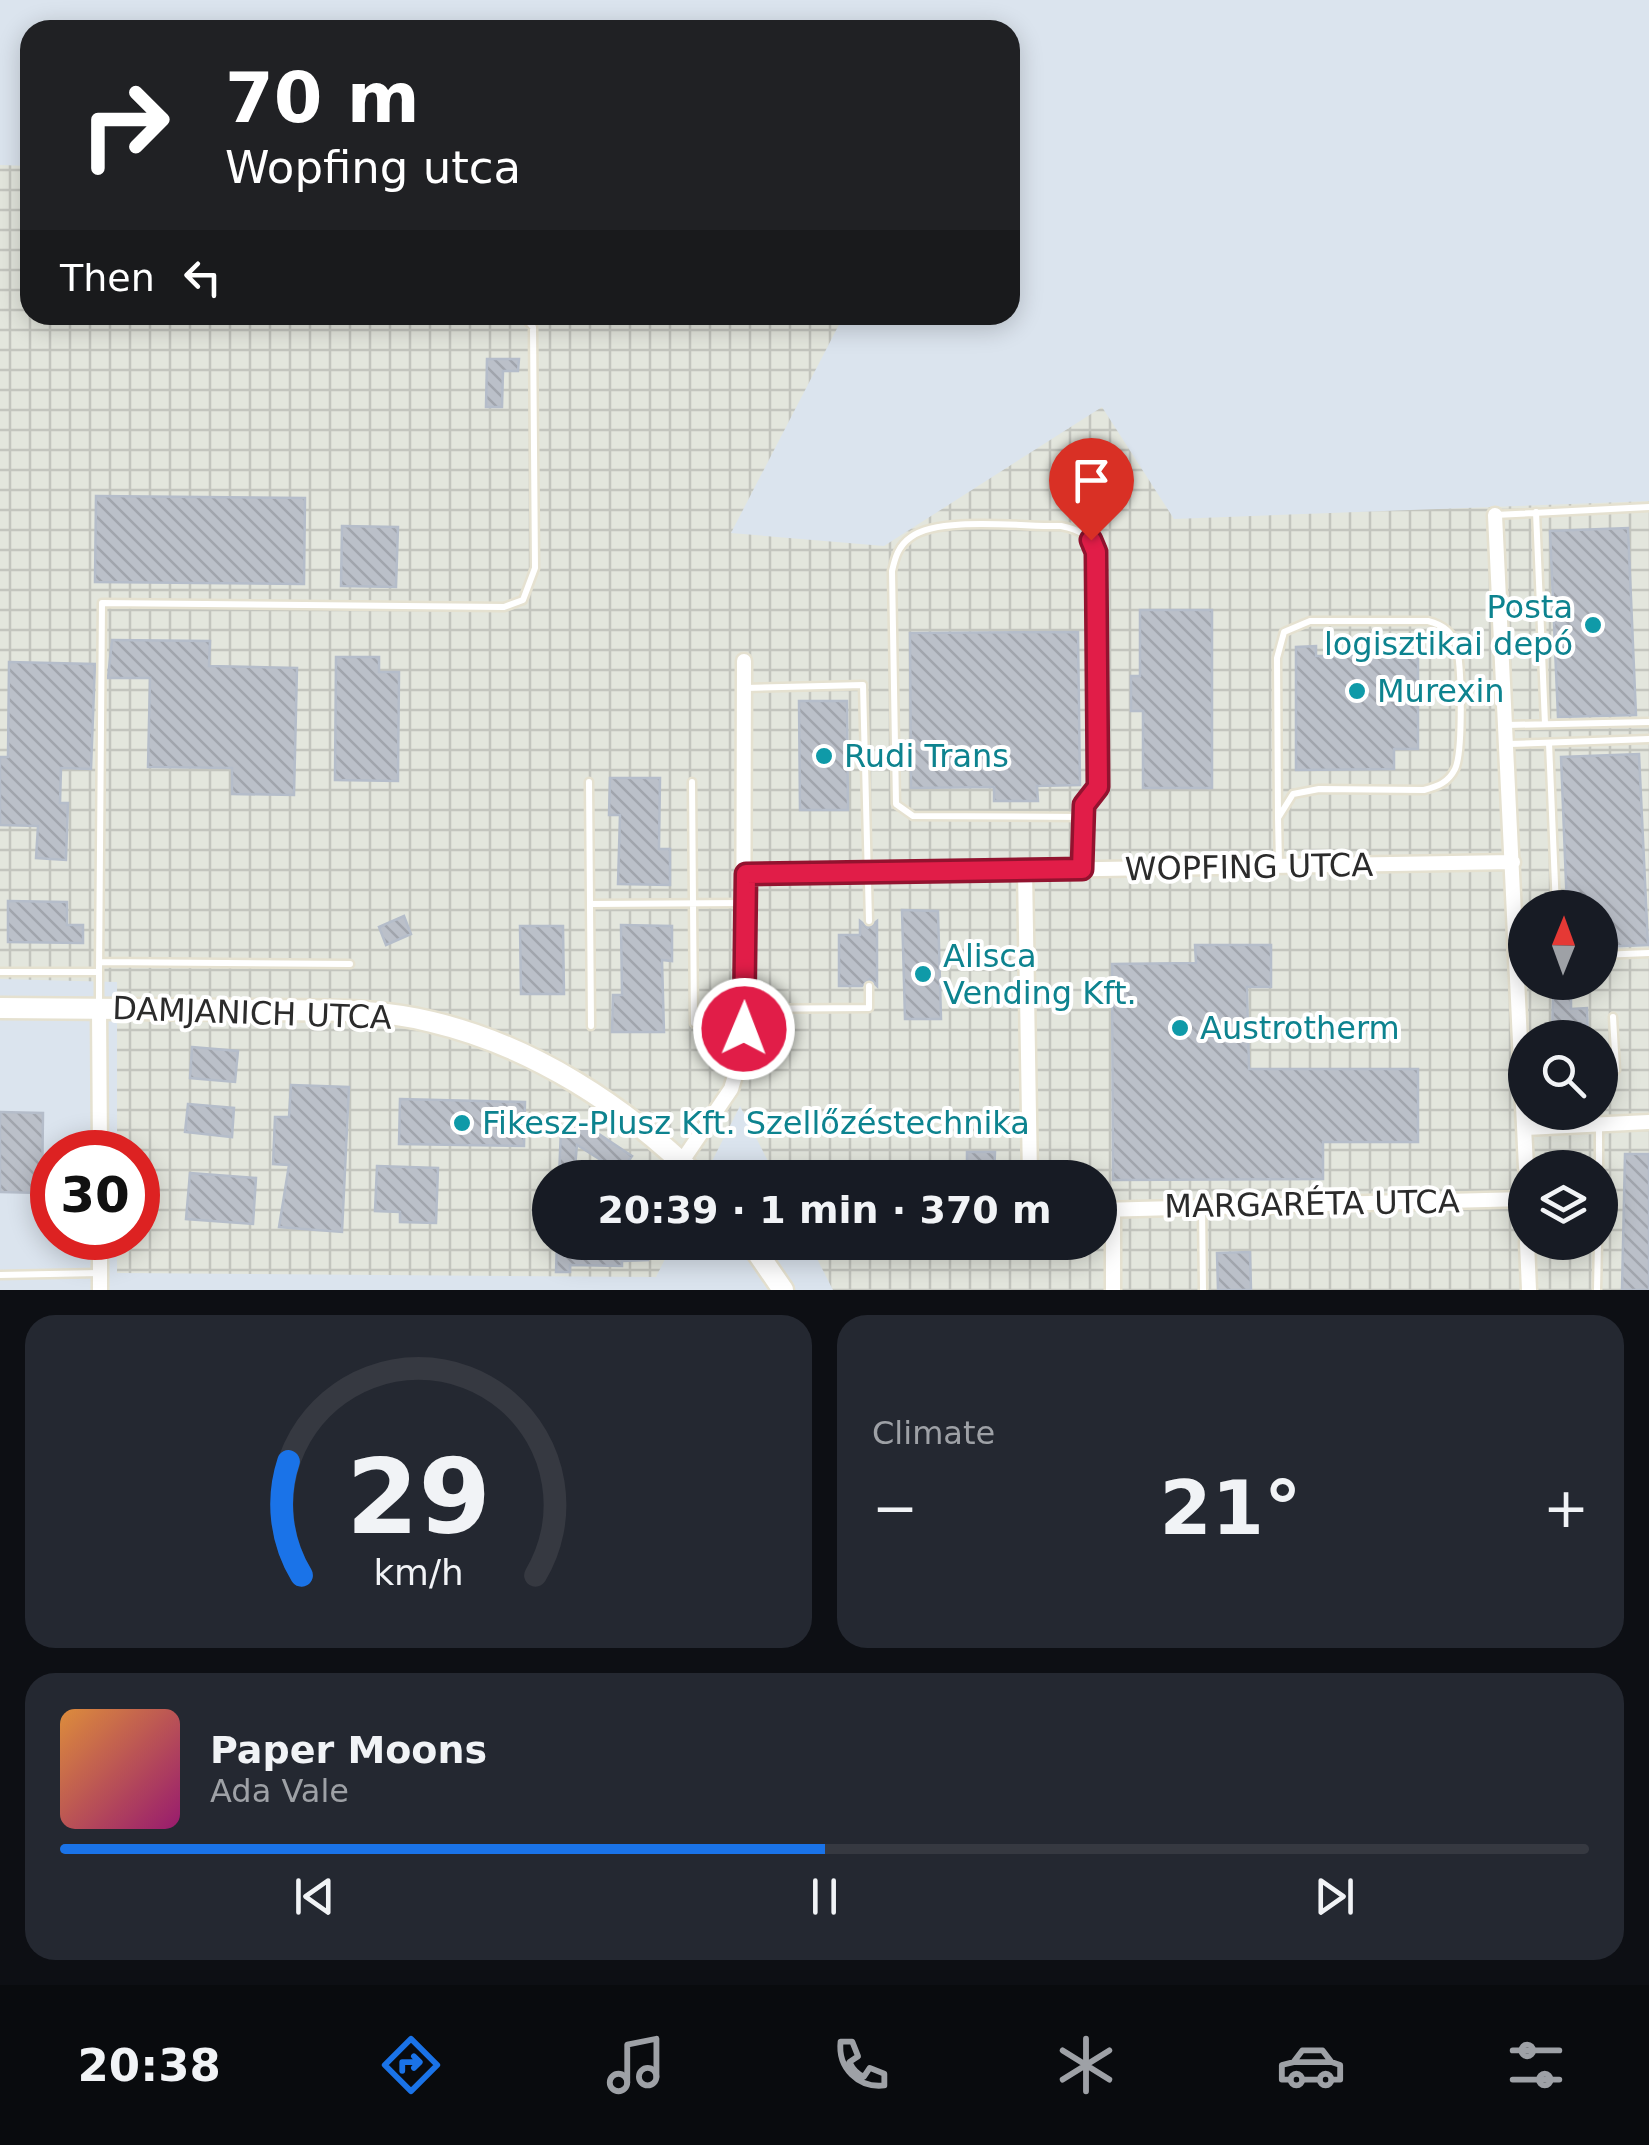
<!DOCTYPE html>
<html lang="en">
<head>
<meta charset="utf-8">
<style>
	:root { --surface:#171b24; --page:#242831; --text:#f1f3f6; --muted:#9ea1a6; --line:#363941; --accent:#1a73e8 }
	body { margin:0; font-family:"DejaVu Sans",sans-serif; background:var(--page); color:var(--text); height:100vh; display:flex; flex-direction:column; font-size:38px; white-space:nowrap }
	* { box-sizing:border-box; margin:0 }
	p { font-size:32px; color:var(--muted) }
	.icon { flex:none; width:55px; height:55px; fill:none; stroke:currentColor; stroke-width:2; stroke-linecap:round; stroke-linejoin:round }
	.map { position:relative; height:1290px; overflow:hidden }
	.panel { display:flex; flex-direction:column; gap:25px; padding:25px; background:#0d0f14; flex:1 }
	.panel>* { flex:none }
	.hud { position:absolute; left:20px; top:20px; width:1000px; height:305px; border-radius:30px; box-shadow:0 5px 25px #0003; background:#202124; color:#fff; overflow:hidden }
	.needle { width:65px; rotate:1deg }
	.tools { position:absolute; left:1508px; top:890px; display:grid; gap:20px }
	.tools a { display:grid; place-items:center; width:110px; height:110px; border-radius:50%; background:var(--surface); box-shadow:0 5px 25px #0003; font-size:50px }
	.speed { position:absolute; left:30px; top:1130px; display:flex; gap:20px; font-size:50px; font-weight:700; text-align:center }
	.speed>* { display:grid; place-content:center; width:130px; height:130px; border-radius:50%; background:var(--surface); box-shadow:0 5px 25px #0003; line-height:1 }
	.speed .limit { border:15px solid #d22; background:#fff; color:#111 }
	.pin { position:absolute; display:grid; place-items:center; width:85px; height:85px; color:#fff; margin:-102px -42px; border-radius:50% 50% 50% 0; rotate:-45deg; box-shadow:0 0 10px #0007 }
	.pin .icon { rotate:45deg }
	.me { position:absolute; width:110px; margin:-55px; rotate:1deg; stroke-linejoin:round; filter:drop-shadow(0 0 8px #0008) }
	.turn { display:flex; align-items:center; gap:35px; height:210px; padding:0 40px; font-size:45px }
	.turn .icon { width:130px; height:130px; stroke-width:2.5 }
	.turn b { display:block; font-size:70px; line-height:85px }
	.then { display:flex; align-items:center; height:95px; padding:0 40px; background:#0003; gap:20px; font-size:38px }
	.big { font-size:75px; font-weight:700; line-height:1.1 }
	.panel .widget { flex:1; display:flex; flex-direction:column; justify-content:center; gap:15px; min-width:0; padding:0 35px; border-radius:30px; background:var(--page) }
	.panel .dial { align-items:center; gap:0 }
	.dial svg { height:260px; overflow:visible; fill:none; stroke:var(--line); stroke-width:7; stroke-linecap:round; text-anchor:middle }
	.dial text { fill:var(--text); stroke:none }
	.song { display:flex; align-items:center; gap:30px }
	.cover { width:120px; height:120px; border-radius:15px; background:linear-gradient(135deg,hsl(30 70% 55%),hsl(320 70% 35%)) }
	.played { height:10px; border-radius:5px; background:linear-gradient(90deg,var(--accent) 50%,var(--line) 50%) }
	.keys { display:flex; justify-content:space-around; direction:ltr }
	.heat { display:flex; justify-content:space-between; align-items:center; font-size:55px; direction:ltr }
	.panel .tiles { flex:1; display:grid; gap:25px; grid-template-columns:1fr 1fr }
	.widget:last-child { grid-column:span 2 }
	.trip { position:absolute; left:532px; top:1160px; width:585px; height:100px; border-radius:50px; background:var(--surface); box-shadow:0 5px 25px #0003; font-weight:700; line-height:100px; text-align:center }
	.tab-bar { display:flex; height:160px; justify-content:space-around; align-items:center; background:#090b0e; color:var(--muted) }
	.tab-bar .icon { width:70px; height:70px }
	.tab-bar .current { color:var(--accent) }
	.tab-bar b { font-size:45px; color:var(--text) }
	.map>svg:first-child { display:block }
	.industrial { fill:url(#industrial-grid); fill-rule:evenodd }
	.building { fill:url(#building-back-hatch); stroke:#b5bdca; stroke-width:2.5 }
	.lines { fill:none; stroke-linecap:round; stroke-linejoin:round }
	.service-casing { stroke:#e5e1d0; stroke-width:11 }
	.minor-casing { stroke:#e5e1d0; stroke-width:19 }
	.secondary-casing { stroke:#e5e1d0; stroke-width:25 }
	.service { stroke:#fff; stroke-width:6 }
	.minor { stroke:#fff; stroke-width:14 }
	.secondary { stroke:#fff; stroke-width:20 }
	.route-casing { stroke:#92132f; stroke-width:25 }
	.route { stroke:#e11d48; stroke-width:18 }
	.culture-dot { fill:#0f9aa8; stroke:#fff; stroke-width:4 }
	.labels { text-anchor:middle; stroke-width:8; stroke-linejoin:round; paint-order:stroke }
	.culture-label { font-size:32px; fill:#0d838f; stroke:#fff; text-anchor:start }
	.street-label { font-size:32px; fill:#2b2b2b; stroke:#fff }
</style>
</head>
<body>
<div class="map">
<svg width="1649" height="1290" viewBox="0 0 1649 1290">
	<defs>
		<pattern id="industrial-grid" width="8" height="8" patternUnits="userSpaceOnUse" patternTransform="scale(2.5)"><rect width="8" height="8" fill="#e3e6dd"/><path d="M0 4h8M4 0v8" fill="none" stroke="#c3c5be"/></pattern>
		<pattern id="building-back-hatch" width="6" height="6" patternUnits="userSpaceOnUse" patternTransform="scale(2.5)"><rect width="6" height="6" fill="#bbc0c9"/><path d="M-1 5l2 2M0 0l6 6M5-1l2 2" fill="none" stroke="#a1a5ad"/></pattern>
	</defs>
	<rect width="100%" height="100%" fill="#dbe4ee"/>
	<path class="industrial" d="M0 165 30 166V315H844L731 533 884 546 1102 407 1174 519 1649 501V1290H833L809 1243 1100 1242V1178L776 1177 740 1106 704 1177 550 1178V1242L673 1243 656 1277 117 1273V1238H138V1152H117V982L0 979ZM1525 908H1600V982H1525ZM1525 1038H1600V1112H1525ZM1525 1168H1600V1242H1525Z"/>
	<path class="building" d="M487 359H519L518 371H503L502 407H486Z
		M96 496 305 498 304 584 95 582Z
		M342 526 398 527 396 587 341 586Z
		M1628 528 1636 715 1558 717 1550 531Z
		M1140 610H1212V788H1143V711H1131V676H1140Z
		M1078 632 1080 785 1037 786 1038 801H994V787L911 788 910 633Z
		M112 640 210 641 209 666 297 668 294 795 232 794V768L148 767 150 678H108Z
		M1316 646V656H1418V749H1394V769L1296 770V647Z
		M336 657H379V672H399L398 781 335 780Z
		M9 662 95 664 91 769 61 768 60 803H68L66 860 36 858 38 826 0 825V757H8Z
		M799 701H847L848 810H800Z
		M1639 754 1648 945 1600 947V908H1567L1561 757Z
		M610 778H660L659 849H670V885L618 884 620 815H609Z
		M8 901 67 902V925H83V943L8 942Z
		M902 910 938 911 941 1019H905Z
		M404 916 411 934 386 945 379 927Z
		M860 921 868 928 877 921V986L870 979 862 986H839V935H860Z
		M621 925 672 926V961L662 960 664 1032H612L613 995H622Z
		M520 926H563L564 994H521Z
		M1195 945H1271V987H1247L1249 1069H1418V1142H1323V1179L1113 1180 1112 964 1196 963Z
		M1553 996H1571V1009L1587 1008 1588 1038H1552Z
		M192 1047 238 1051 235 1082 190 1078Z
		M291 1085 349 1087 342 1232 279 1227 289 1165 273 1164 275 1117H289Z
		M400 1099 525 1102 524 1146 399 1144Z
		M188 1104 234 1108 232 1137 185 1132Z
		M0 1112 43 1113 42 1193 0 1192Z
		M572 1116 632 1156 620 1172 577 1145 574 1178H559L561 1128Z
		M967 1152H995L994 1178H967Z
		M1625 1154H1649V1290H1622Z
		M377 1166 438 1168 436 1223 400 1222V1212L375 1211Z
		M190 1173 256 1178 253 1224 186 1219Z
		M557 1242H647L648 1260 622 1261V1266L570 1265V1272H556Z
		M1250 1252 1251 1290H1218L1217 1253Z"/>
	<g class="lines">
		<g class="service-casing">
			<path id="service" d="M1536 512 1545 724
				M1495 515 1649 507
				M746 688 863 685 869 921
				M1507 725 1649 722
				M1549 743 1556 908
				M1509 744 1649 739
				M589 782 591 1026
				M692 782 694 1023
				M1278 818 1277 658 1284 632 1310 621H1428C1440 624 1452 631 1456 645 1462 663 1463 753 1455 769 1448 783 1438 786 1424 790L1319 789 1293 794 1278 818 1279 865
				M1082 868 1084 805 1098 787 1096 552C1088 534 1080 530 1061 526 1024 527 940 516 911 537 898 546 895 558 892 571L896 804 913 816 1084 817
				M590 904 744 903
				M1600 955 1649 953
				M99 962 350 964
				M0 972H99V1007
				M99 972 102 603 504 607 523 600 535 568 533 327 522 315
				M745 1009 869 1008V986
				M1600 1071 1616 1070 1613 1017
				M1599 1168V1126
				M1202 1207 1203 1290
				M0 1275 99 1273
				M1597 1290 1598 1242"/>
		</g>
		<g class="minor-casing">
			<path id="minor" d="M1495 515 1526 1168
				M1025 870 1030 1178
				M746 875 1513 862
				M99 1009 100 1152
				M1525 1128 1649 1122
				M682 1161 731 1089 743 1049 744 661
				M1100 1210 1525 1199
				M1113 1210V1290
				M1527 1242 1529 1290
				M100 1290V1238"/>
		</g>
		<g class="secondary-casing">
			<path id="secondary" d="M0 1008C84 1008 167 1010 251 1010 311 1011 374 1007 432 1022 533 1046 625 1106 698 1178
				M750 1242 783 1290"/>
		</g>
		<use href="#service" class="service"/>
		<use href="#minor" class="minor"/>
		<use href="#secondary" class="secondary"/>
	</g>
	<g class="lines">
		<g class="route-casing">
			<path id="route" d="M744 1029 746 874 1082 869 1084 805 1098 787 1096 552 1091 540"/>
		</g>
		<use href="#route" class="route"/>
	</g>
	<g class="culture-dot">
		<circle cx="1593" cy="625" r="10"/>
		<circle cx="1357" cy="691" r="10"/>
		<circle cx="824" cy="756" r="10"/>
		<circle cx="923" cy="974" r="10"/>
		<circle cx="1180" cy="1028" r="10"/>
		<circle cx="462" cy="1123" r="10"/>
	</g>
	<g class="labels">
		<g class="culture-label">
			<text x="1573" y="618" text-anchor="end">Posta<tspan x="1573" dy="37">logisztikai depó</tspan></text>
			<text x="1377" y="702">Murexin</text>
			<text x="844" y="767">Rudi Trans</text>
			<text x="943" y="967">Alisca<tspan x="943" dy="37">Vending Kft.</tspan></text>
			<text x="1200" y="1039">Austrotherm</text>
			<text x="482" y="1134">Fikesz-Plusz Kft. Szellőzéstechnika</text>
		</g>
		<g class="street-label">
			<text transform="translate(1249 867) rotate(-1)" y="11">WOPFING UTCA</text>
			<text transform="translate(252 1013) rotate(2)" y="11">DAMJANICH UTCA</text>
			<text transform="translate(1312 1204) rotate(-1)" y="11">MARGARÉTA UTCA</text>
		</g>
	</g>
</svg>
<div class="tools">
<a><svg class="needle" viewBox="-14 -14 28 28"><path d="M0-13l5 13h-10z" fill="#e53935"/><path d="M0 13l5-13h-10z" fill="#9ea1a6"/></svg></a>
<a><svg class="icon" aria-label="search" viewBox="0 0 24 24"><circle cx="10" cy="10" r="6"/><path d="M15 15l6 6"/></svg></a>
<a><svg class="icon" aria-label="layers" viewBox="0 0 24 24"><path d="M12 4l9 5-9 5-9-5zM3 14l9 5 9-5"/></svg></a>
</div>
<div class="speed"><div class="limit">30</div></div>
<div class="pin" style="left:1091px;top:540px;background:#d93025"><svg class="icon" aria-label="arrive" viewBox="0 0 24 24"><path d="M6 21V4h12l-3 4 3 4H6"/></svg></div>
<svg class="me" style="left:744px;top:1029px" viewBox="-20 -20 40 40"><circle r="17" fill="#e11d48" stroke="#fff" stroke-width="3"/><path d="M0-11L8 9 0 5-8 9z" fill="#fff"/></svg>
<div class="trip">20:39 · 1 min · 370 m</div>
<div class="hud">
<div class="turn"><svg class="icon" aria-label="right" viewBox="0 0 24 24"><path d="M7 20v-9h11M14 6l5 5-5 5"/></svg><div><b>70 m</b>Wopfing utca</div></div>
<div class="then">Then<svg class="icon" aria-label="left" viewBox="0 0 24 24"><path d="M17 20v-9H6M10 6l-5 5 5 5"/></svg></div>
</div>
</div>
<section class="panel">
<div class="tiles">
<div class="widget dial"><svg viewBox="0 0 100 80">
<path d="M14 69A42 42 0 1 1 86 69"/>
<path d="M14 69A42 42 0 0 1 10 34" stroke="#1a73e8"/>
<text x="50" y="56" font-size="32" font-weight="700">29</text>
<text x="50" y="72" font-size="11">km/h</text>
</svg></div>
<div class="widget"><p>Climate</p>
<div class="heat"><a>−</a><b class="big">21°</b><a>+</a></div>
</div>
<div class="widget">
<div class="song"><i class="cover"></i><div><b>Paper Moons</b><p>Ada Vale</p></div></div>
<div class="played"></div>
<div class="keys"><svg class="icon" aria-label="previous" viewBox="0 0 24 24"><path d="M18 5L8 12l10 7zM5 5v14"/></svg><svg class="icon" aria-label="pause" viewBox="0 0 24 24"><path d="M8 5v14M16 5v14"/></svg><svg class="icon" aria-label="next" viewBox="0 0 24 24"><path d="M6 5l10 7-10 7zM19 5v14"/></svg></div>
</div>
</div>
</section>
<nav class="tab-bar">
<b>20:38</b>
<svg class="icon current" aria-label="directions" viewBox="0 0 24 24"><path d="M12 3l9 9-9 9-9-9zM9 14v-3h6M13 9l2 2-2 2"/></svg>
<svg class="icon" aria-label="music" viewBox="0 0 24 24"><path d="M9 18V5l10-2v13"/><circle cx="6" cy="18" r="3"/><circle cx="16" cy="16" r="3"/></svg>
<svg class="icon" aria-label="phone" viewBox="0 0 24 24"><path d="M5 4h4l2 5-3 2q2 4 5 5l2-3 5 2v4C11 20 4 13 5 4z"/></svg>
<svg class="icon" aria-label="climate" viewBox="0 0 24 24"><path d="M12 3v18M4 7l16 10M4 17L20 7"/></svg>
<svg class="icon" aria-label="car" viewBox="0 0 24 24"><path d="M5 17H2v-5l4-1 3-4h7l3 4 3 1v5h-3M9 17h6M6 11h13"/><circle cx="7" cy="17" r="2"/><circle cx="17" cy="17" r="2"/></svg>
<svg class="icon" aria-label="filters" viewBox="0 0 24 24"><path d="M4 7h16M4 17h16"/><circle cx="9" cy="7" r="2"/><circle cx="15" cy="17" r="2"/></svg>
</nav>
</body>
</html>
